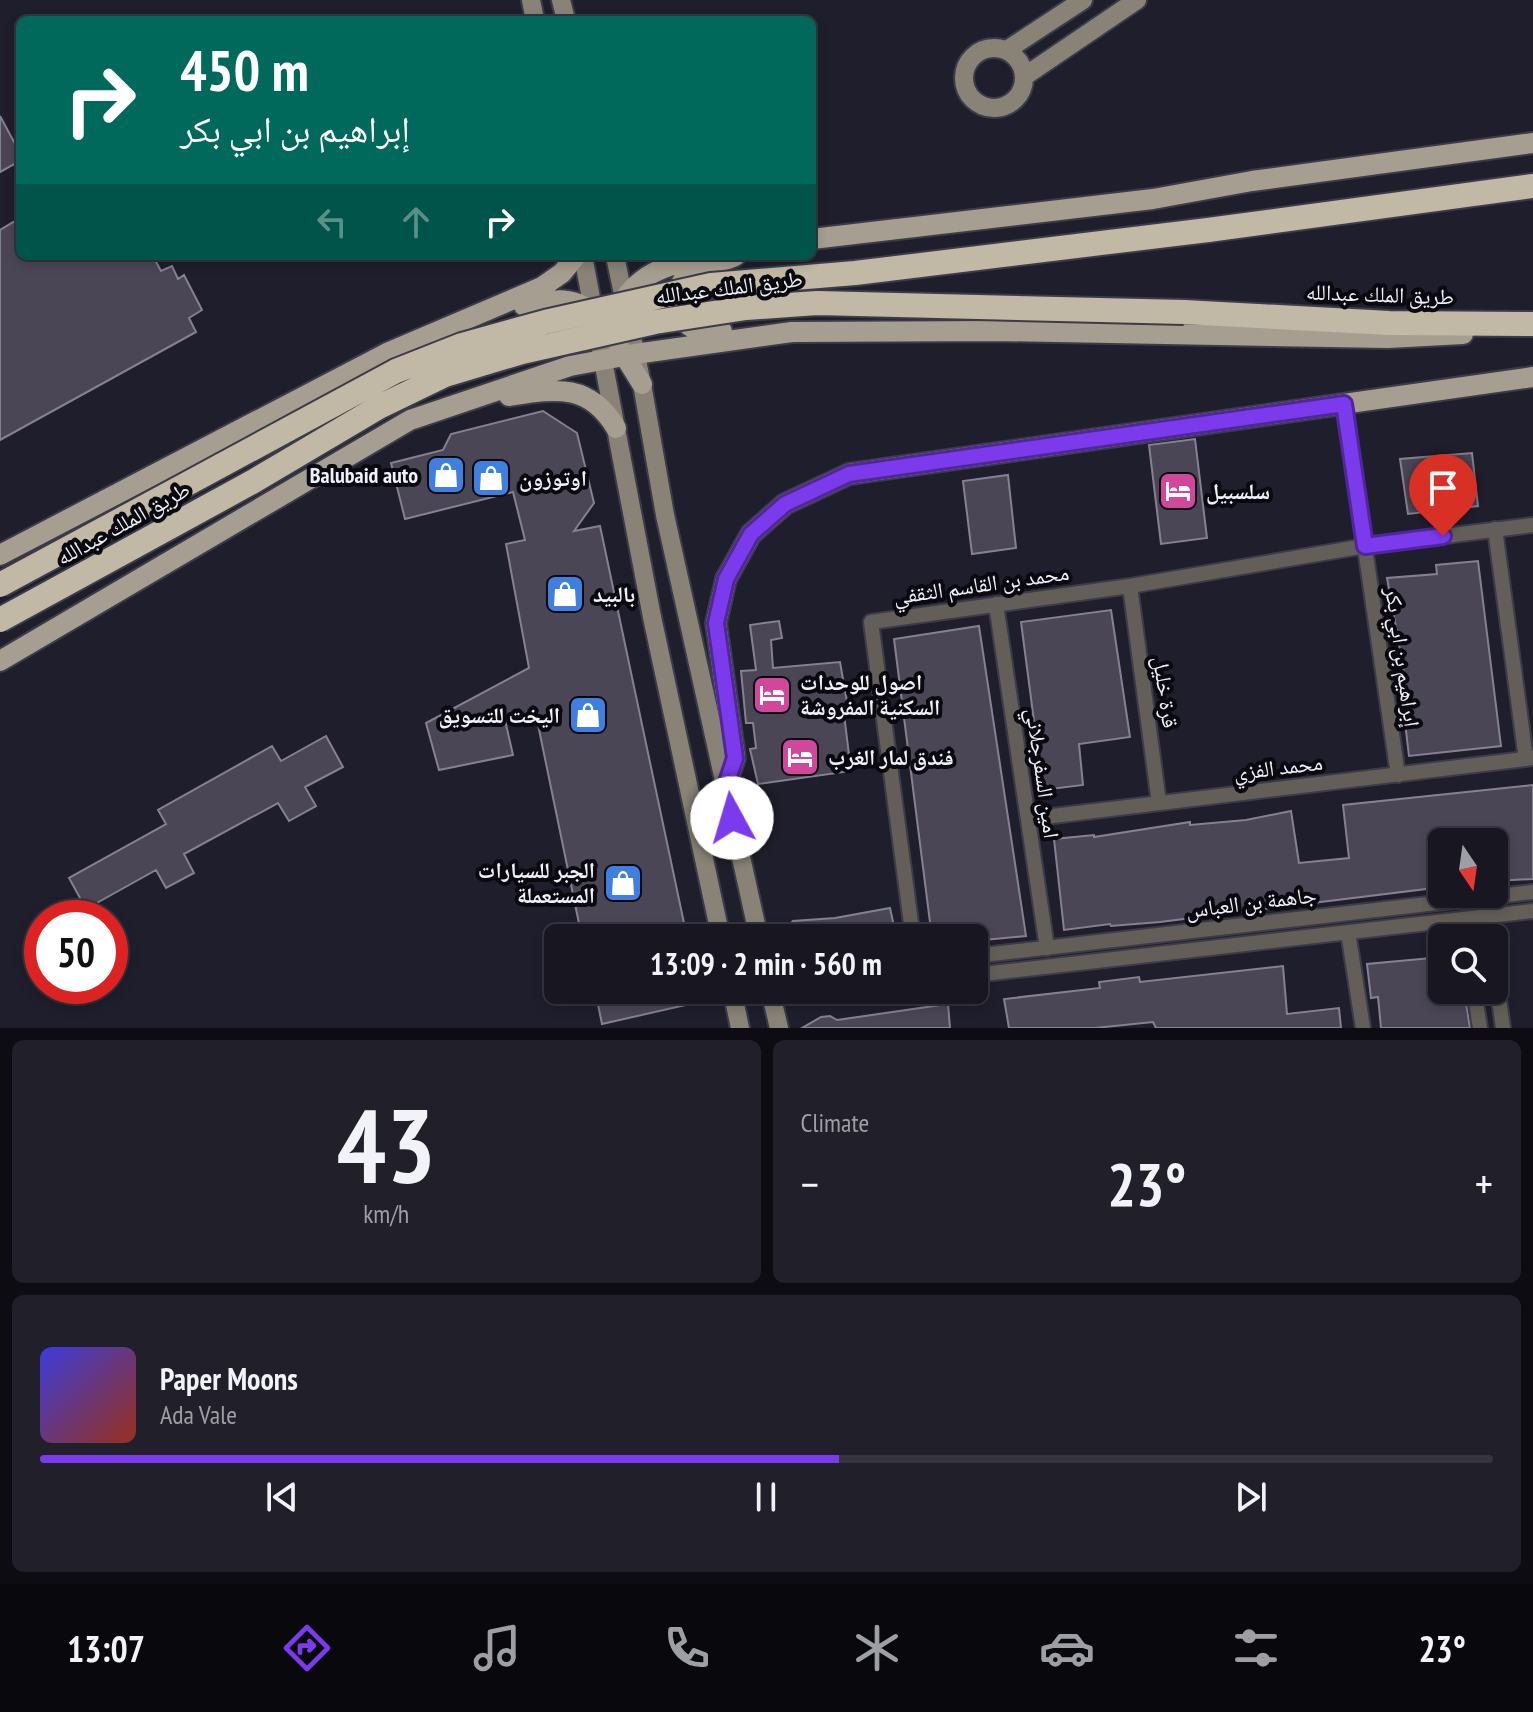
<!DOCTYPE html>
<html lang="en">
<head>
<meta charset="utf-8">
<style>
	:root { --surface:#171621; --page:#201f2a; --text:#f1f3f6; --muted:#9e9fa5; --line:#36353f; --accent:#7c3aed }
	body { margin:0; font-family:"PT Sans Narrow","Noto Naskh Arabic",sans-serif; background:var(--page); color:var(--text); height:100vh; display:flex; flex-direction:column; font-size:30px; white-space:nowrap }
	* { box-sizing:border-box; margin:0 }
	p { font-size:26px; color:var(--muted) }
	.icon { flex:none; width:44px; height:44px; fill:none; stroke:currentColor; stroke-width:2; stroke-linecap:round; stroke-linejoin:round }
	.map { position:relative; height:1028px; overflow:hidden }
	.drawer { display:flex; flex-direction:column; gap:12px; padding:12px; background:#0d0c12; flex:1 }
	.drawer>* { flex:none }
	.hud { position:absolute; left:16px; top:16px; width:800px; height:244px; border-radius:12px; box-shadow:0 4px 12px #0003,0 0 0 2px var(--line); background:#00695c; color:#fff; overflow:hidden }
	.needle { width:52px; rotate:167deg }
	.tools { position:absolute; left:1428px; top:828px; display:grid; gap:16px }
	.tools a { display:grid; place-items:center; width:80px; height:80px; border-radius:12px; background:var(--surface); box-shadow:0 4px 12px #0003,0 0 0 2px var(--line); font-size:40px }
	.speed { position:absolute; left:24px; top:900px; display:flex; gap:16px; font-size:40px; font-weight:700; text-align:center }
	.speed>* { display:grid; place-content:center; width:104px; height:104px; border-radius:50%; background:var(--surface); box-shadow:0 4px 12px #0003,0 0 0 2px var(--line); line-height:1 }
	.speed .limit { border:12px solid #d22; background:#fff; color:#111 }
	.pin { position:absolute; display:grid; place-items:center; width:68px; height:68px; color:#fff; margin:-82px -34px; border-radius:50% 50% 50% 0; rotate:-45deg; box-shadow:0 0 8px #0007 }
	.pin .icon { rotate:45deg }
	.me { position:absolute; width:88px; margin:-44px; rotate:354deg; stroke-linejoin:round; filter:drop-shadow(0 0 6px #0008) }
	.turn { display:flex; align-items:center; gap:28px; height:168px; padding:0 32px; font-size:36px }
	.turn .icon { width:104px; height:104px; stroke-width:2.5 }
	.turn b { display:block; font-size:56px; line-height:68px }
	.lanes { display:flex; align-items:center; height:76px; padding:0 32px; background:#0003; justify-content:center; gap:40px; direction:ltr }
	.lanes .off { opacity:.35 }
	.big { font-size:60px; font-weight:600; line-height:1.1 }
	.drawer .card { flex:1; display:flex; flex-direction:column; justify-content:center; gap:12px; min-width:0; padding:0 28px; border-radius:12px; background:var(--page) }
	.drawer .dial { align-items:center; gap:0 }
	.dial b { font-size:104px; line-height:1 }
	.song { display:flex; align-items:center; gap:24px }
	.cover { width:96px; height:96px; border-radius:12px; background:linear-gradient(135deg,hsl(240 70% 55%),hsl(10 70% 35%)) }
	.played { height:8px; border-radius:4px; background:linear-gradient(90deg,var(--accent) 55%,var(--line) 55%) }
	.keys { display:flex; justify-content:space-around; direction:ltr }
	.heat { display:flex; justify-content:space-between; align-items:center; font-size:44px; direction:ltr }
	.drawer .tiles { flex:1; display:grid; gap:12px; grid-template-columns:1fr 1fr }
	.card:last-child { grid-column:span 2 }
	.trip { position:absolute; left:544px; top:924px; width:444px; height:80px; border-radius:12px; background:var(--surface); box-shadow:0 4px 12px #0003,0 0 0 2px var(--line); font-weight:600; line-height:80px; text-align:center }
	.tabs { display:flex; height:128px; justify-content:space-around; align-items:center; background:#09090d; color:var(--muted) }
	.tabs .icon { width:56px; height:56px }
	.tabs .active { color:var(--accent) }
	.tabs b { font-size:36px; color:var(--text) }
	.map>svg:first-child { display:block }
	.building { fill:#4b4656; stroke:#868092; stroke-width:2 }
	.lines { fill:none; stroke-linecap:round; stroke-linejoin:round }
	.street-casing { stroke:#3c3b49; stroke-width:18 }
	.secondary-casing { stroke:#3c3b49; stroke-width:22 }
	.primary-casing { stroke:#3c3b49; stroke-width:24 }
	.highway-casing { stroke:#3c3b49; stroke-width:28 }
	.street { stroke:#635f58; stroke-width:14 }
	.secondary { stroke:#898377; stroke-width:18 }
	.primary { stroke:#a69e90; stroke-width:20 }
	.highway { stroke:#c1b8a6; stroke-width:24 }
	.highway-bridge-casing { stroke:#3c3b49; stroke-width:28; stroke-linecap:butt }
	.highway-bridge { stroke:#c1b8a6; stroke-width:24 }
	.route-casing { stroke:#51269a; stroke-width:20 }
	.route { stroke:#7c3aed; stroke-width:14 }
	.labels { text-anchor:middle; stroke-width:8; stroke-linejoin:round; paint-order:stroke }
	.street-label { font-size:22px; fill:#f0f0fa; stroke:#09090f }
	.poi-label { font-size:22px; font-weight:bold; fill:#f0f0fa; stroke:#09090f; text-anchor:start }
</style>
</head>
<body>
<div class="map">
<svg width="1533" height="1028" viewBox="0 0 1533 1028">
	<rect width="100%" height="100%" fill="#1f1e2c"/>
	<path class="building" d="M0 116 20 153V161L0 172Z
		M20 218V256H153L161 271 172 266 178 279 184 275 202 310 189 318 196 332 0 440V230Z
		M543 411 577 433 594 503 574 531 600 526 684 923 617 938H582L536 715 505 720 513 755 439 770 426 723 529 668 506 544 525 540 513 492 405 519 391 463 443 450 451 434Z
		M1195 439 1207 538 1161 544 1149 445Z
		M1472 453 1478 506 1408 514 1400 459Z
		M1008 475 1016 548 972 554 963 481Z
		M1478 561 1501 746 1409 756 1399 672H1404L1387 578 1437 574 1436 565Z
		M1111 610 1130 737 1079 744 1083 785 1043 790 1021 622Z
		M779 621 782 638 771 640 773 668 840 662 849 713 844 714 851 771 758 784 750 749 756 748 753 723H746L741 671 756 670 750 625Z
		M979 626 1026 936 974 941V938H932L894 639Z
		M326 736 343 767 305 787 316 806 289 821 278 803 184 854 194 873 166 888 156 870 86 909 69 878 166 824 158 810 272 746 281 761Z
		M1533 785V879L1494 881V842H1440L1442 887 1160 922 1111 926 1110 924 1064 930 1054 839 1094 835V837L1190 822V825L1246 820 1291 811 1299 863 1349 858 1343 805Z
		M890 908 895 931 890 932 892 938H792L789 925 793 921 835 918Z
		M1442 957V990H1464L1470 1028H1381L1378 997 1371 998 1367 964Z
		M1283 966 1287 1014 1339 1008 1341 1028H1156L1153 1022 1095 1028H1009L1004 999 1100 988 1099 982 1139 977 1140 982Z
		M595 990H697L699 1002 602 1024Z
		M948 1004 950 1028H802L821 1017 830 1016 837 1020Z"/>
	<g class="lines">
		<g class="street-casing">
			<path id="street" d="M1344 404 1398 775
				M1495 529 1526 759
				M1130 586 1159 803
				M996 604 1047 948
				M1028 819 1533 758
				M1487 916 1490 938
				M1463 919 1466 938
				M1348 932 1363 1028
				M913 938 871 622 1130 586 1365 546 1533 525
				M974 956 1533 892
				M1494 964 1503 1028
				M974 975 1533 911
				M1474 990 1480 1028
				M772 998 839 990"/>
		</g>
		<g class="secondary-casing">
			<path id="secondary" d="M531 0 535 20
				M561 0 566 20
				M964 78a30 30 0 1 1 60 0a30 30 0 1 1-60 0Z
				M1007 50 1083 0
				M1025 76 1137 0
				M583 256 652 617 721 938
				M615 256 642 384 665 515 759 938
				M732 990 740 1028
				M770 990 779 1028"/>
		</g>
		<g class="primary-casing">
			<path id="primary" d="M812 239 1153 199 1252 181 1533 143
				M524 306C552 299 577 294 597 318
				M614 314C638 272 663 266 708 256
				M722 331C714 331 705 333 697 330 674 321 670 290 689 274 701 264 721 263 735 256
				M619 347 642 384
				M509 396C554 389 589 382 616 428
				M0 555 387 353 542 287 562 273 576 256
				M0 661 410 420 570 366 635 354 792 332 997 331 1388 338 1463 334
				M725 788 735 758 716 623 726 579 751 534 785 504 849 474 1533 377"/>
		</g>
		<g class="highway-casing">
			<path id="highway" d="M1208 230 1533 186
				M1184 312 1389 323 1533 324"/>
		</g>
		<use href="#street" class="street"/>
		<use href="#secondary" class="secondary"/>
		<use href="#primary" class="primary"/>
		<use href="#highway" class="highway"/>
		<g class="highway-bridge-casing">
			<path id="highway-bridge" d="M0 585 396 371 462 345 545 322 711 285 855 273 1208 230
				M0 620 254 481 379 407 445 375 522 352 655 322 746 308 817 303 1184 312"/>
		</g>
		<use href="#highway-bridge" class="highway-bridge"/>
	</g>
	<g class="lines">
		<g class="route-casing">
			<path id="route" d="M732 818 725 788 735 758 716 623 726 579 751 534 785 504 849 474 1344 404 1365 546 1443 536"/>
		</g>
		<use href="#route" class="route"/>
	</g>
	<defs>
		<g id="shop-square" transform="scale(2)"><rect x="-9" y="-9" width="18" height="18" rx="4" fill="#3f7fe0" stroke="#09090f"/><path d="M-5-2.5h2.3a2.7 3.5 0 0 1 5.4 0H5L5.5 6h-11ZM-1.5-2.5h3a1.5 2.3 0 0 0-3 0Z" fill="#fff"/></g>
		<g id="hotel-square" transform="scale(2)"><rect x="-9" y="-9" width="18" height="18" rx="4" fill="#d1479c" stroke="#09090f"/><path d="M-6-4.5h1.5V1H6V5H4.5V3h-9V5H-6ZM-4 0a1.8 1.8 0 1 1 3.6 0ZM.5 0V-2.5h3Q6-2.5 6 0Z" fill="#fff"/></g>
	</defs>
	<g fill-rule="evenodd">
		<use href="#shop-square" x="446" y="475"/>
		<use href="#shop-square" x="491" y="478"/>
		<use href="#hotel-square" x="1178" y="491"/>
		<use href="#shop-square" x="565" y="594"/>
		<use href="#hotel-square" x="772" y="695"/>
		<use href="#shop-square" x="588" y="715"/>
		<use href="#hotel-square" x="800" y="757"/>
		<use href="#shop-square" x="623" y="883"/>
	</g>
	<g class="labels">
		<g class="street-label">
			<text transform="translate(729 287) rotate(-7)" y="8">طريق الملك عبدالله</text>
			<text transform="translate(1380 294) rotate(2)" y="8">طريق الملك عبدالله</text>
			<text transform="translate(123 523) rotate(-29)" y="8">طريق الملك عبدالله</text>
			<text transform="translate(981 584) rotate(-8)" y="8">محمد بن القاسم الثقفي</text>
			<text transform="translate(1403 657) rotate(82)" y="8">إبراهيم بن ابي بكر</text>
			<text transform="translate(1166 692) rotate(82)" y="8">قرة خليل</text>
			<text transform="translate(1278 767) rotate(-7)" y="8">محمد الفزي</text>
			<text transform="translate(1043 773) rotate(82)" y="8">امين السفرجلاني</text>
			<text transform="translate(1251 902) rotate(-7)" y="8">جاهمة بن العباس</text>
		</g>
		<g class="poi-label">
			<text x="418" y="483" text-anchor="end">Balubaid auto</text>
			<text x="519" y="486">اوتوزون</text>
			<text x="1206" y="499">سلسبيل</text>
			<text x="593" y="602">بالبيد</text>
			<text x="800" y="690">اصول للوحدات<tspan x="800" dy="25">السكنية المفروشة</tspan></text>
			<text x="560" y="723" text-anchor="end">اليخت للتسويق</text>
			<text x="828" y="765">فندق لمار الغرب</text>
			<text x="595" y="878" text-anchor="end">الجبر للسيارات<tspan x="595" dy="25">المستعملة</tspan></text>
		</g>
	</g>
</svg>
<div class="tools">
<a><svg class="needle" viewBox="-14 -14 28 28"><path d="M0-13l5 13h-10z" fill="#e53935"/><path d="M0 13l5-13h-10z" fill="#9e9fa5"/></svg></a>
<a><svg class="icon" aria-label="search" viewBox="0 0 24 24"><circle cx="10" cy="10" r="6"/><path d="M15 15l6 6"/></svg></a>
</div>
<div class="speed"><div class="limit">50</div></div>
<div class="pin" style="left:1443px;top:536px;background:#d93025"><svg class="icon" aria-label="arrive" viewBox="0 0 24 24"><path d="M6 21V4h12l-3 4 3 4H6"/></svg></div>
<svg class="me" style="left:732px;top:818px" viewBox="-20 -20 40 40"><circle r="19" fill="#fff"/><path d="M0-13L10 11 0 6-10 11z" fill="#7c3aed"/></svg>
<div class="trip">13:09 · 2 min · 560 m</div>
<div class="hud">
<div class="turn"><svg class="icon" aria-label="right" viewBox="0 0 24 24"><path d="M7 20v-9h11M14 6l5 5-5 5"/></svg><div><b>450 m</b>إبراهيم بن ابي بكر</div></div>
<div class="lanes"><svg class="icon off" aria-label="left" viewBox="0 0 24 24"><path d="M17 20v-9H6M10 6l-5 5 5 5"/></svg><svg class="icon off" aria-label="ahead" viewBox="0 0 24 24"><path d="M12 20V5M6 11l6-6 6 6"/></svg><svg class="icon" aria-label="right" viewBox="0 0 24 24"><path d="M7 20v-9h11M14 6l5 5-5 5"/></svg></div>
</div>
</div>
<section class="drawer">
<div class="tiles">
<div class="card dial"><b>43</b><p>km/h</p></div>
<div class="card"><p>Climate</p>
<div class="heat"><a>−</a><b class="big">23°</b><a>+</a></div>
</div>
<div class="card">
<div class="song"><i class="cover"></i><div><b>Paper Moons</b><p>Ada Vale</p></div></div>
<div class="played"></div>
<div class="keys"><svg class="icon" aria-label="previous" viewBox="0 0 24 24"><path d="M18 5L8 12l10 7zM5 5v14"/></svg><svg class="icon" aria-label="pause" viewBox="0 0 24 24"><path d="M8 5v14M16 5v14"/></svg><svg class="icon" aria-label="next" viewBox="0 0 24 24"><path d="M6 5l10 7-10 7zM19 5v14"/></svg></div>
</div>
</div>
</section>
<nav class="tabs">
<b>13:07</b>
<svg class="icon active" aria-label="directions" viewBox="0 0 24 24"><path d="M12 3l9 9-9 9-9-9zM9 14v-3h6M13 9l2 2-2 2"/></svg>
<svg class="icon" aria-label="music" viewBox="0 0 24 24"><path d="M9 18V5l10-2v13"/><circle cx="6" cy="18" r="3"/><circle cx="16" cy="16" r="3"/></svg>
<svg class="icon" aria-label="phone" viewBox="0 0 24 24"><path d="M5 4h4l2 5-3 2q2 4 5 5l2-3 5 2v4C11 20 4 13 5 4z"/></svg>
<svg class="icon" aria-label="climate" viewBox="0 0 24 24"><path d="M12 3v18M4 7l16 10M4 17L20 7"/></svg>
<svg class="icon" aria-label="car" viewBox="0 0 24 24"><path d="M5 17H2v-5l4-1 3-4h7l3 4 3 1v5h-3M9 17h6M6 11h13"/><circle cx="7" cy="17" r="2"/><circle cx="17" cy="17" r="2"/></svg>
<svg class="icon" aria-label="filters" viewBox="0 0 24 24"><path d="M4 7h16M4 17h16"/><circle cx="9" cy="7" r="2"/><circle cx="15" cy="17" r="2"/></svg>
<b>23°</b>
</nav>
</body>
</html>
